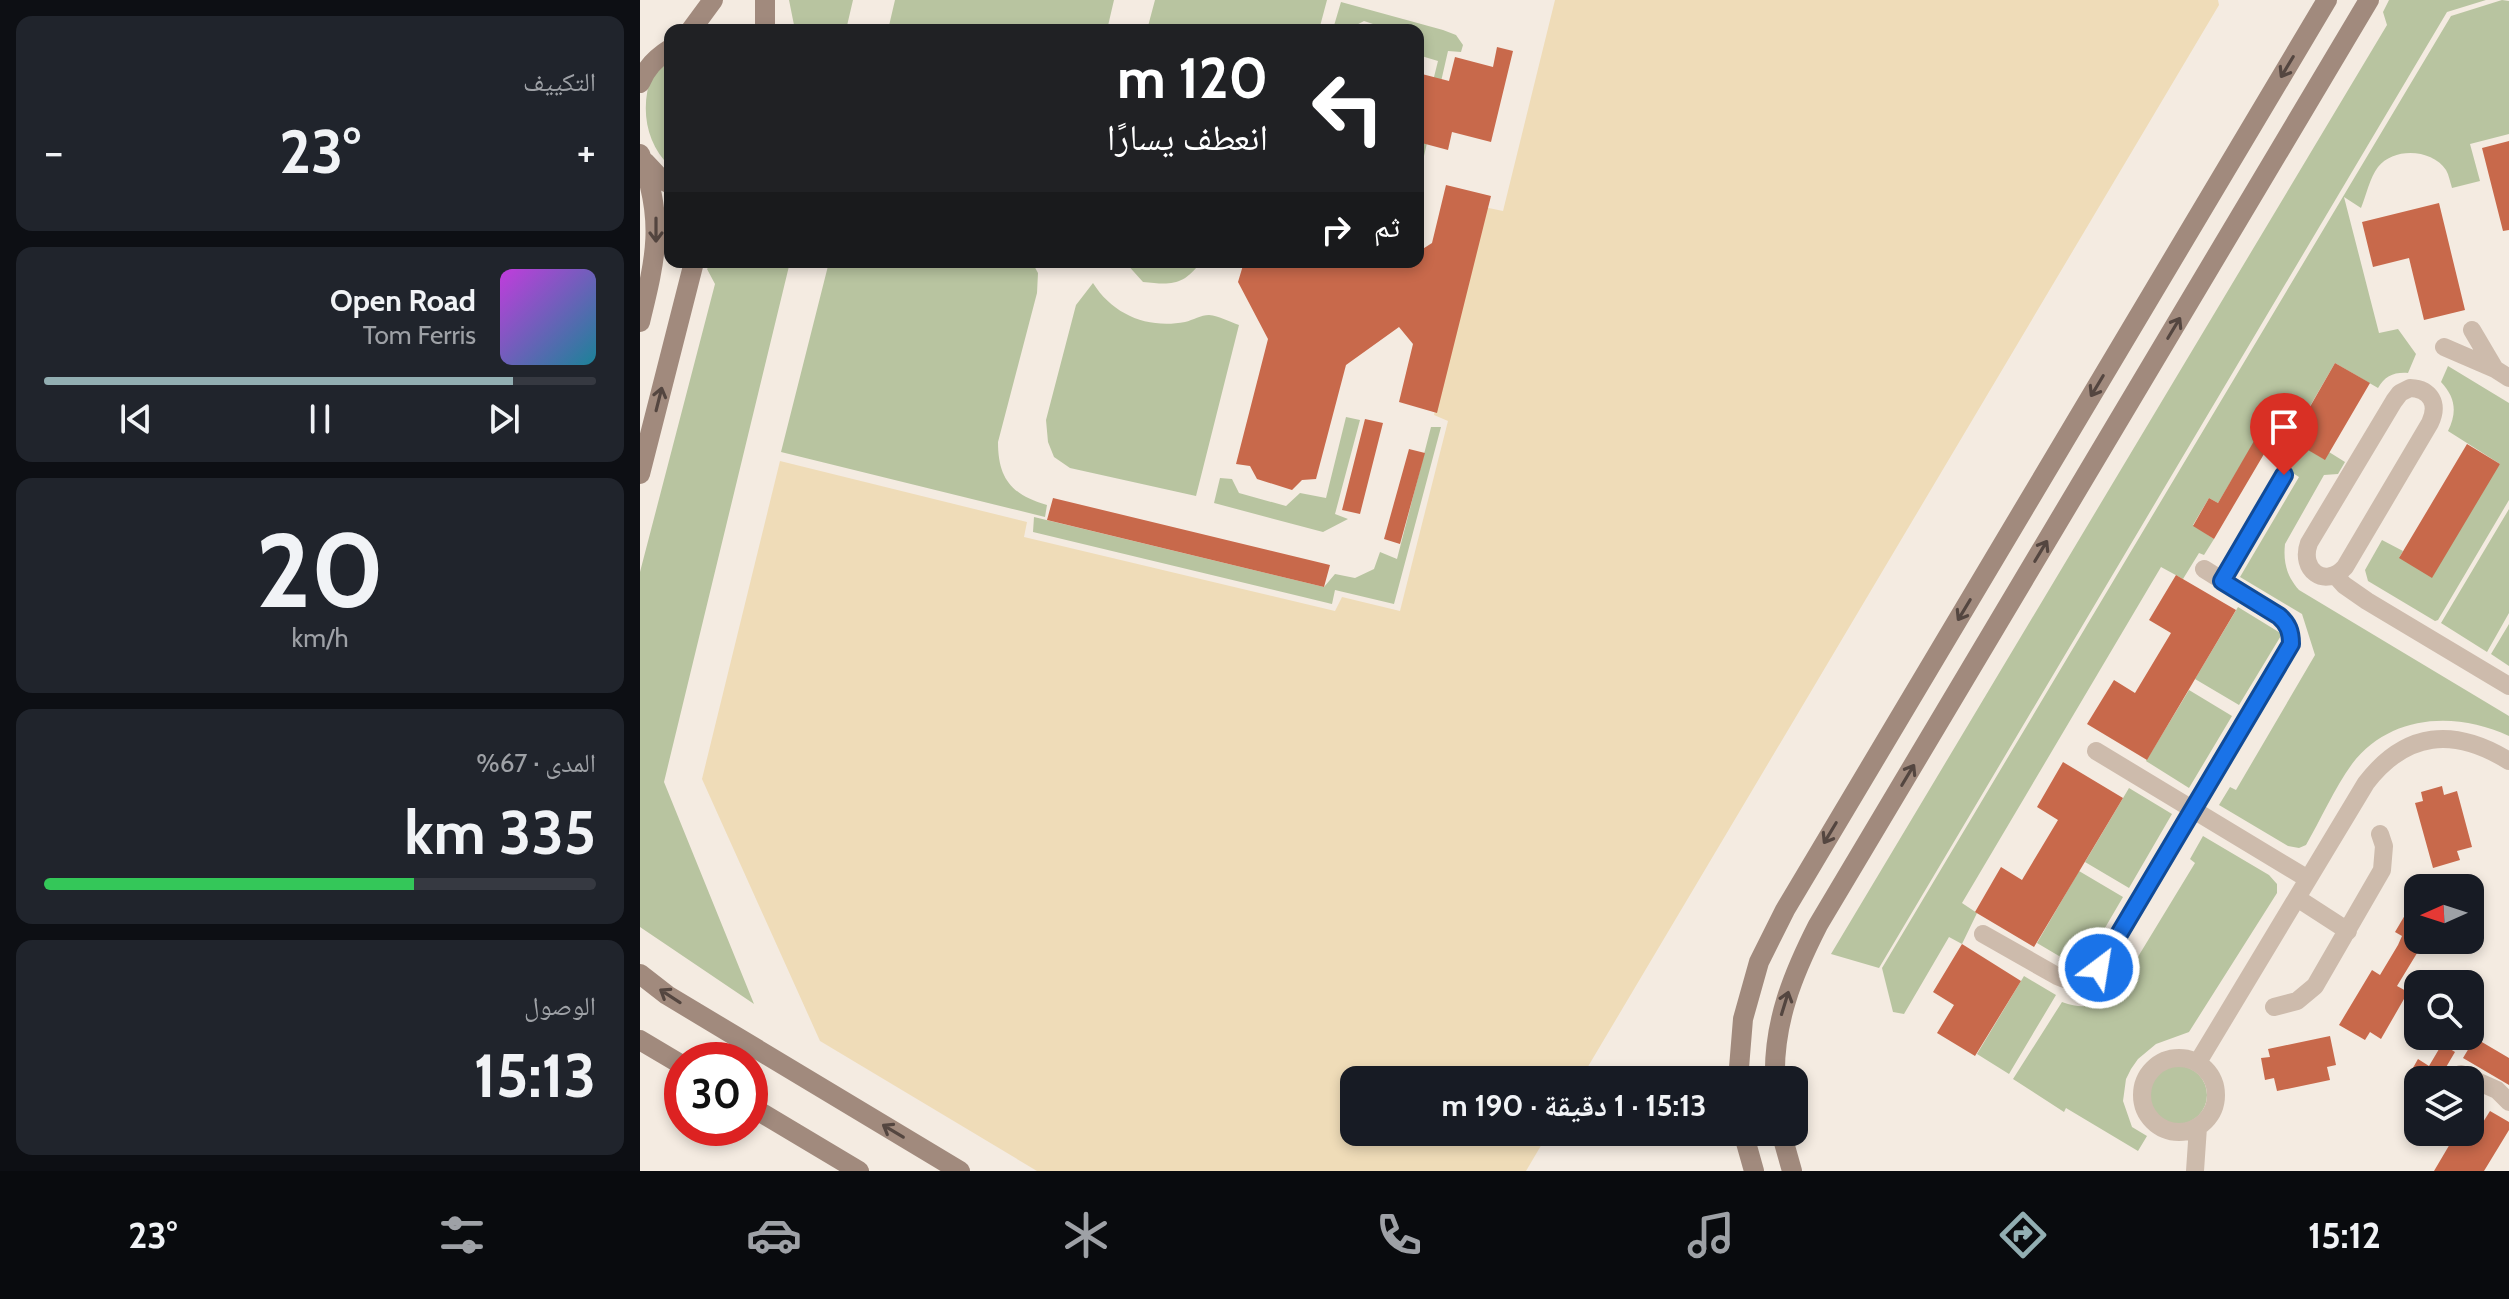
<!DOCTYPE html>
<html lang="ar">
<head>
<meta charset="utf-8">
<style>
	:root { --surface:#171b24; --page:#20242c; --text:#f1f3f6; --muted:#9ea1a6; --line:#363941; --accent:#92aeb2 }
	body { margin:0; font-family:Cabin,"Noto Naskh Arabic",sans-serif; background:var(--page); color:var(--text); direction:rtl; height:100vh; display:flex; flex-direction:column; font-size:30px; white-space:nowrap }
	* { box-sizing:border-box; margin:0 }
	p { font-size:26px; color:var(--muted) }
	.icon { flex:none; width:44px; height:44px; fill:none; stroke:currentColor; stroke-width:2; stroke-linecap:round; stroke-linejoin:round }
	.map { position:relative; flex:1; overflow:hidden; direction:ltr }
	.panel { display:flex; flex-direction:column; gap:16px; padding:16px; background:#0d0f14; width:640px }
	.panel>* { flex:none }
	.guide { position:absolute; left:24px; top:24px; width:760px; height:244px; border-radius:16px; box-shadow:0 4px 12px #0003; direction:rtl; background:#202124; color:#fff; overflow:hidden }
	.needle { width:52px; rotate:267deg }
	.fabs { position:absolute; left:1764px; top:874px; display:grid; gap:16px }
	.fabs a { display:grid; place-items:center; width:80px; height:80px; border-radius:16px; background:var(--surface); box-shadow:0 4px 12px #0003; font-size:40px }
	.speed { position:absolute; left:24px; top:1042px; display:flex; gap:16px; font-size:40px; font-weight:700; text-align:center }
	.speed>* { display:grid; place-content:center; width:104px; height:104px; border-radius:50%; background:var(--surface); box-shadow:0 4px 12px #0003; line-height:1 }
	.speed .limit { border:12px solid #d22; background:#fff; color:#111 }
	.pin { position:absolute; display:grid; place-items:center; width:68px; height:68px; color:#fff; margin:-82px -34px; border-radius:50% 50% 50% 0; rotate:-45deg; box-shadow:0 0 8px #0007 }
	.pin .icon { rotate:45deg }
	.me { position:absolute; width:88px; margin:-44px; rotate:31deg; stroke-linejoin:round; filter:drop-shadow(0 0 6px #0008) }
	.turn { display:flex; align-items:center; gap:28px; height:168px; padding:0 24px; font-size:36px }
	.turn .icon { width:104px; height:104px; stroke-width:2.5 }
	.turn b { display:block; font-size:56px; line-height:68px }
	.then { display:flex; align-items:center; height:76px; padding:0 24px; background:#0003; gap:16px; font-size:30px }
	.big { font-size:60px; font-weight:800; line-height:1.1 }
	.panel .card { flex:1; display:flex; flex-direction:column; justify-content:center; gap:12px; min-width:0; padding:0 28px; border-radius:16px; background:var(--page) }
	.panel .dial { align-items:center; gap:0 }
	.dial b { font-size:104px; line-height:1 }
	.song { display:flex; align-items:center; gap:24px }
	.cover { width:96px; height:96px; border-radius:12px; background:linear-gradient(135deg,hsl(290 70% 55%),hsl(190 70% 35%)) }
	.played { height:8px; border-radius:4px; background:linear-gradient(90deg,var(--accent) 85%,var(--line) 85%) }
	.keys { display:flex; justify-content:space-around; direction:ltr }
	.heat { display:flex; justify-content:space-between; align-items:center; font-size:44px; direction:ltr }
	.charge { height:12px; border-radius:6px; background:linear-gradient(90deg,#34c759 67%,var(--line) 0) }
	.trip { position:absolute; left:700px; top:1066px; width:468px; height:80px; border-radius:16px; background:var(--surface); box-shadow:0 4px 12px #0003; font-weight:800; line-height:80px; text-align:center; direction:rtl }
	.tabs { display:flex; height:128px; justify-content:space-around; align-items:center; background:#090b0e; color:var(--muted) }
	.tabs .icon { width:56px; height:56px }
	.tabs .active { color:var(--accent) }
	.tabs b { font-size:36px; color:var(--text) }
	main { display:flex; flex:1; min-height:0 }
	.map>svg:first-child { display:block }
	.green { fill:#b8c4a0 }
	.sand { fill:#efdcb8 }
	.building { fill:#c8694b }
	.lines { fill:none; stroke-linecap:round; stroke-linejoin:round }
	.street { stroke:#cdbbac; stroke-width:18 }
	.secondary { stroke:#a18a7d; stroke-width:20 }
	.oneway { stroke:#544640 }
	.route-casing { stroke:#114b97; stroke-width:20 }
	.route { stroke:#1a73e8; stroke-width:14 }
</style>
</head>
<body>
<main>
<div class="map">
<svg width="1869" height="1171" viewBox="0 0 1869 1171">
	<rect width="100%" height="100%" fill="#f4ebe1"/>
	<path class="green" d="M149 0H213L206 30H155Z
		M255 0H474L467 30H248Z
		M515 0H687L679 30H507Z
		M1749 0H1846L1807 12 1239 968 1191 954 1747 25 1743 12Z
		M1862 0 1869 1V134L1830 144 1840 181 1812 188C1810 182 1809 175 1806 170 1792 149 1754 147 1738 167 1730 177 1726 196 1721 208L1704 197 1739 333 1758 329 1776 354 1768 373C1754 372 1745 376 1738 388L1695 363 1651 439 1684 459 1689 452 1705 462 1698 474 1684 475 1645 544C1643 563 1647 576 1659 590L1869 716V736C1816 711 1750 714 1712 764 1694 789 1681 819 1666 845L1659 848 1648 846 1579 805 1590 787 1596 790 1675 655 1662 614 1600 577 1659 477 1612 446 1578 503 1569 498 1553 525 1574 539 1564 555 1559 553 1543 579 1521 567 1322 903 1337 913 1322 944 1309 937 1264 1014 1253 1012 1242 968 1811 16Z
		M701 2 803 30 816 35 823 45 821 52 808 51 784 156 778 154V141L798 61 778 55V30H751L724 21 707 30 693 29Z
		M30 56V166C5 143 0 106 12 75 17 68 24 62 30 56Z
		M73 262H150L24 782 114 1004 0 927V572L75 284 67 269Z
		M189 262H392L398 273 397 293 358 442C358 479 372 495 407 505L405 517 141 452Z
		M485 262H561C543 286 531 285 503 282Z
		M453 283C473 315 508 329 545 322 553 320 561 315 569 315 579 316 590 322 599 325L556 496 430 468 414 457 408 442 406 420 436 305Z
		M1808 366 1869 403V500L1798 620 1795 621 1728 581 1725 570 1742 540 1763 551 1759 558 1860 464 1808 431C1817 413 1816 398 1801 382Z
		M706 417 720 420 695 514 708 519 683 532 574 503 580 478 592 479 599 493 646 506 660 493 686 498Z
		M791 427H801L754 604 695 590 692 604 393 532 394 517 684 587 695 574 715 578 734 569 740 552 757 559Z
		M1869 509V613L1847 652 1801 623Z
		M1598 607 1642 634 1599 705 1555 679Z
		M1869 624V666L1851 654Z
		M1549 690 1592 716 1549 788 1506 761Z
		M1489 788 1532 814 1489 888 1445 862Z
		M1563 836 1629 875 1637 884V893L1549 1032 1516 1044 1498 1059 1491 1069 1486 1079 1483 1101 1492 1127 1507 1136 1498 1151 1426 1108 1424 1112 1373 1079 1422 1002C1448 1011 1454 1006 1472 988H1479L1555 863 1550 859Z
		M1439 871 1483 897 1441 969 1397 943Z
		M1384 976 1416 995 1369 1074 1337 1054Z
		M1509 1095a29 29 0 1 1 58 0a29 29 0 1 1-58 0Z"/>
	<path class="sand" d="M915 0H1578L1579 5 940 1080H714V1132H909L886 1171H397L180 1041 62 779 140 461 387 522 384 537 695 611 702 597 760 611 808 421 794 415 844 207 863 211Z"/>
	<path class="building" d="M857 47 873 51 851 142 812 132 808 150 778 142V73L809 81 815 57 853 67Z
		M1869 141V230L1863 231 1842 148Z
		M806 185 851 196 797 413 759 402 773 344 759 327 706 365 676 479 662 480 652 490 617 479 610 466 596 464 628 339 598 282 604 262H778V252L792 243Z
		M1799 203 1825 310 1784 320 1769 258 1733 267 1722 222Z
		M1695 363 1730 383 1685 460 1651 440Z
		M725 419 743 423 720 514 702 510Z
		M1621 429 1634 437 1574 539 1553 526 1569 498 1578 503Z
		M1827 444 1860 464 1792 578 1759 558Z
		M769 449 785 453 760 544 744 539Z
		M413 498 690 565 684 587 407 520Z
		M1536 575 1596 610 1507 760 1447 724 1474 680 1495 693 1531 633 1509 620Z
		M1423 762 1483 798 1394 947 1335 912 1361 867 1382 880 1418 820 1397 807Z
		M1802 786 1804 795 1817 791 1832 847 1817 851 1820 860 1793 868 1775 803 1783 801 1781 792Z
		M1778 893V940H1785L1757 986 1768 992 1741 1039 1730 1032 1725 1040 1699 1025 1732 970 1740 975 1758 945 1762 936 1755 932Z
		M1322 944 1381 981 1335 1056 1297 1033 1314 1005 1293 992Z
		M1690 1036 1696 1065 1687 1067 1690 1080 1637 1091 1634 1078 1625 1080 1621 1058 1630 1057 1628 1049Z
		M1835 1038 1869 1058V1085L1823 1058Z
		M1802 1044 1815 1052 1802 1074 1811 1080H1766L1778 1059 1789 1066Z
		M1850 1111 1869 1122V1130L1844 1171H1794L1817 1132H1830V1121L1840 1127Z"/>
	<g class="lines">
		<path class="street" d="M1832 330 1855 369
			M1804 347 1855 369 1869 378
			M1770 388C1791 389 1799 404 1790 423L1705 567C1685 589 1659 570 1669 543L1754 401 1760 393Z
			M1695 575 1704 585 1727 601 1869 686
			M1582 581 1644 475
			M1456 751 1668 879
			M1657 898 1708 931
			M1343 934 1417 976C1435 984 1446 985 1459 968L1651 644C1651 631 1648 624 1639 616L1564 569
			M1634 1007 1657 1001 1675 986 1742 870 1744 846 1740 834
			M1502 1095a37 37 0 1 1 74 0a37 37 0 1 1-74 0Z
			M1558 1062 1726 783C1766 731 1814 727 1869 761
			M1821 1074 1857 1090 1869 1102
			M1555 1171 1558 1127"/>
		<path class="secondary" d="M125 0V30
			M51 30 73 0
			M0 83C6 68 17 57 30 49
			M0 154C25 220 16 257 0 322
			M5 162 21 179 30 184
			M0 474 54 262
			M0 974 27 995 320 1171
			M0 1040 42 1065
			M1098 1080 1103 1019 1119 962 1145 910 1687 0
			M1135 1080C1133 1023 1153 974 1178 925L1729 0
			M110 1106 219 1171
			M1103 1132 1114 1171
			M1141 1132 1152 1171"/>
	</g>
	<defs><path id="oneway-shaft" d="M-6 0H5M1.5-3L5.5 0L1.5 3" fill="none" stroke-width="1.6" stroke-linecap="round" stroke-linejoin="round" transform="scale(2)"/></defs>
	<g class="oneway">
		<use href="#oneway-shaft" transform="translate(1647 67) rotate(121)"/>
		<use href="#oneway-shaft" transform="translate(16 230) rotate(90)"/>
		<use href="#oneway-shaft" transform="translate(1534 328) rotate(-59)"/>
		<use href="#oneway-shaft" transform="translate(1457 386) rotate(121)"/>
		<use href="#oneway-shaft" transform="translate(19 399) rotate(-76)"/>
		<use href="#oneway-shaft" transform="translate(1401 551) rotate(-59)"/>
		<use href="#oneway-shaft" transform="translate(1324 610) rotate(121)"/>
		<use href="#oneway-shaft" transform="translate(1268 775) rotate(-59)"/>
		<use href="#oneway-shaft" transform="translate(1190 833) rotate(121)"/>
		<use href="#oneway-shaft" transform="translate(30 996) rotate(-147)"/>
		<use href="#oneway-shaft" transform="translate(1145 1003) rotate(-73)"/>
		<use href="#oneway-shaft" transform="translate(253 1131) rotate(-149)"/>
	</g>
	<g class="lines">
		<g class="route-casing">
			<path id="route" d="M1459 968 1651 644C1651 631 1648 624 1639 616L1582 581 1644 475"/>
		</g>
		<use href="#route" class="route"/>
	</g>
</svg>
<div class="fabs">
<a><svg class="needle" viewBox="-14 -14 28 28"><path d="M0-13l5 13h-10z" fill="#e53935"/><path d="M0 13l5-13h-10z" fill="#9ea1a6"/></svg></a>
<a><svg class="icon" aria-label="search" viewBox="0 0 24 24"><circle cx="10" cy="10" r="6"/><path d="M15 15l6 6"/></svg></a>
<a><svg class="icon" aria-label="layers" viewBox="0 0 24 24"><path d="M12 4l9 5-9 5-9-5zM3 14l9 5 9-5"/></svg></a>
</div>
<div class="speed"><div class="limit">30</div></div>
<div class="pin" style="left:1644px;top:475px;background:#d93025"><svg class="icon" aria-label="arrive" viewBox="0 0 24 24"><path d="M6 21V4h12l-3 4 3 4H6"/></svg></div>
<svg class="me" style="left:1459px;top:968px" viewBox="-20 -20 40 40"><circle r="17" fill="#1a73e8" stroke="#fff" stroke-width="3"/><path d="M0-11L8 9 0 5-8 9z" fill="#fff"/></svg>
<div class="trip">15:13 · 1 دقيقة · 190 m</div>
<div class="guide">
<div class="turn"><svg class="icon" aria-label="left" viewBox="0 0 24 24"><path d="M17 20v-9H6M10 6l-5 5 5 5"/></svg><div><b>120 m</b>انعطف يسارًا</div></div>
<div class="then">ثم<svg class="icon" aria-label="right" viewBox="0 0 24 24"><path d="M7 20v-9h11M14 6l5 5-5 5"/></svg></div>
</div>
</div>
<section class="panel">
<div class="card"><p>التكييف</p>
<div class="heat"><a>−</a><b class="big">23°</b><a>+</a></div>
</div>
<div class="card">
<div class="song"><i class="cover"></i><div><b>Open Road</b><p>Tom Ferris</p></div></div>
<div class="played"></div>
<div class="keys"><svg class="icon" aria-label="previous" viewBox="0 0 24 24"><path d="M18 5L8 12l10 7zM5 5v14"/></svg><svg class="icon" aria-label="pause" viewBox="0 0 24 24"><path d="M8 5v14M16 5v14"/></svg><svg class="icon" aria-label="next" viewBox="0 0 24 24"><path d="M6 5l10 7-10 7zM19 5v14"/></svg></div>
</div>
<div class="card dial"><b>20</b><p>km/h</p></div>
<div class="card"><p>المدى · 67%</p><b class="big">335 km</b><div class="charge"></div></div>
<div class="card"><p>الوصول</p><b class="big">15:13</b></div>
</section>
</main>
<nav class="tabs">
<b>15:12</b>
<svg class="icon active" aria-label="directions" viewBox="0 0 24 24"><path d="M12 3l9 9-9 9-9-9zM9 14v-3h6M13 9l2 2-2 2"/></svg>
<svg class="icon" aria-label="music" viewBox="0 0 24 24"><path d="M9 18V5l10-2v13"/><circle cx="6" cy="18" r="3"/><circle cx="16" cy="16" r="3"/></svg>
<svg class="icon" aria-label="phone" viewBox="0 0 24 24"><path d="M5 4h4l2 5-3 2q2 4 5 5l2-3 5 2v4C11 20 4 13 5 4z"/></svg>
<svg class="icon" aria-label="climate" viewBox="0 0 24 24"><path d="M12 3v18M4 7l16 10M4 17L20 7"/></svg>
<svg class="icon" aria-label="car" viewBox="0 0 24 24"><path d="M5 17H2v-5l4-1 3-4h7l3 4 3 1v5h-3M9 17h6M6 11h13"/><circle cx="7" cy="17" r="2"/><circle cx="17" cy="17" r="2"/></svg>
<svg class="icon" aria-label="filters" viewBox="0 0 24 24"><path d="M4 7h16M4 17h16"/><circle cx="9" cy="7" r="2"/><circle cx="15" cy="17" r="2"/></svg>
<b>23°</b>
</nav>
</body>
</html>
